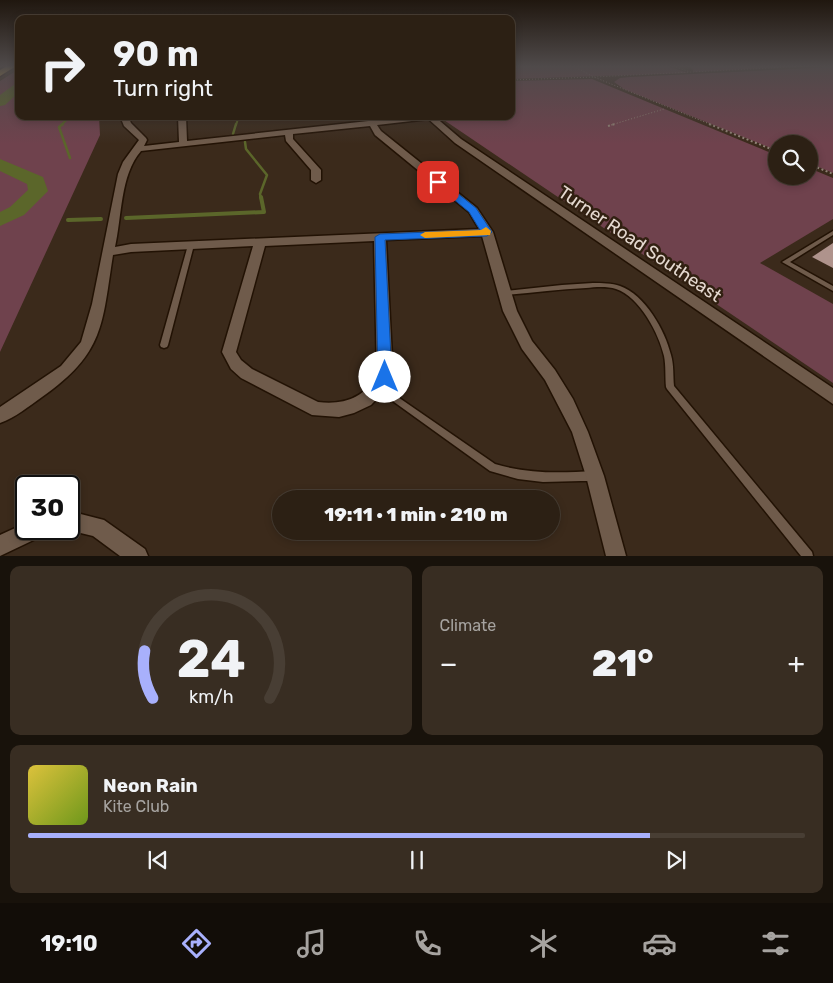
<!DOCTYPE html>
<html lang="en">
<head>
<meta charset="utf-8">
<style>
	:root { --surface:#2c2014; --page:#382d22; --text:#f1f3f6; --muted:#a6a3a0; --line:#483e34; --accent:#a8b0fc }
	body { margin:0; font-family:Rubik,sans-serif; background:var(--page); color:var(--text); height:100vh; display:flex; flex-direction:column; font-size:19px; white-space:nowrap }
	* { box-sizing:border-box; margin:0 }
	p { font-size:16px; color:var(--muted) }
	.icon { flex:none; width:28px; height:28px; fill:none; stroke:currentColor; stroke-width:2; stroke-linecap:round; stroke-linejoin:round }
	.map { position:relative; height:556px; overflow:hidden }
	.details { display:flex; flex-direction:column; gap:10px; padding:10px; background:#18120b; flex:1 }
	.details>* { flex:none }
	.hud { position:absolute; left:15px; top:15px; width:500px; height:105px; border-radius:10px; box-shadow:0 2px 8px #0003,0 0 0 1px var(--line); background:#2c2014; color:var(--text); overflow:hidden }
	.fabs { position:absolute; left:768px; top:135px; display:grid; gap:10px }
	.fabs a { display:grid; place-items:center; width:50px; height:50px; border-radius:50%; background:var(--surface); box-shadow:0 2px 8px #0003,0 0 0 1px var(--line); font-size:25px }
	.speed { position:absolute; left:15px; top:475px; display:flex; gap:10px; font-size:25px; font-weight:700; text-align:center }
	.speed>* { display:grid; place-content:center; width:65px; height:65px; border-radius:50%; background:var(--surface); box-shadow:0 2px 8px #0003,0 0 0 1px var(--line); line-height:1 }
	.speed .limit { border:2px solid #111; border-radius:8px; background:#fff; color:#111 }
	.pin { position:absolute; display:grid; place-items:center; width:42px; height:42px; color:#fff; margin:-21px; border-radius:10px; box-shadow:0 2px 8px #0006 }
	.me { position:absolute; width:55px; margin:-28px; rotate:0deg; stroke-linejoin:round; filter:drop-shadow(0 0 4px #0008) }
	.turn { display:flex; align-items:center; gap:18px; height:105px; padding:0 15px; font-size:22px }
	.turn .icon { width:65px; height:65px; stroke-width:2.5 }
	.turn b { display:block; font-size:35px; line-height:42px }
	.big { font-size:38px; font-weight:800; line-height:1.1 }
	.details .tile { flex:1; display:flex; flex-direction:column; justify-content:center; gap:8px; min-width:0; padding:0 18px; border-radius:10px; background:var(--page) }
	.details .dial { align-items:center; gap:0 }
	.dial svg { height:130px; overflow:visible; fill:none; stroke:var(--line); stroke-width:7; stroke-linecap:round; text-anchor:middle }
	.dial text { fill:var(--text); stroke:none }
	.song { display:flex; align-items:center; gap:15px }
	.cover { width:60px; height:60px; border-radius:8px; background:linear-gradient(135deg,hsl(50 70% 55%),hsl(80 70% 35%)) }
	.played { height:5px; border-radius:2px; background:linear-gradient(90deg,var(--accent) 80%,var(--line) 80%) }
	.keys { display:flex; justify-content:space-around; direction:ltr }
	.heat { display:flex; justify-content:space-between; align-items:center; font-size:28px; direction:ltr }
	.details .tiles { flex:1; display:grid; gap:10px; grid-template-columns:1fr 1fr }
	.tile:last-child { grid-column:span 2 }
	.trip { position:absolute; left:272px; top:490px; width:288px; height:50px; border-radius:25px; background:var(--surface); box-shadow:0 2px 8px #0003,0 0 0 1px var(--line); font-weight:800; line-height:50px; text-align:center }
	.menu { display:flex; height:80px; justify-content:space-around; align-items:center; background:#120d08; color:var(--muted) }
	.menu .icon { width:35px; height:35px }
	.menu .selected { color:var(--accent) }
	.menu b { font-size:22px; color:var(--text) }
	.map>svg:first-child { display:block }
	.green { fill:#6f424d }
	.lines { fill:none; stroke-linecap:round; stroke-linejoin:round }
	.stream-far2 { stroke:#5b662a; stroke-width:2 }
	.stream-far1 { stroke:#5b662a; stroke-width:2.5 }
	.stream { stroke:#5b662a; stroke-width:4 }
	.river { fill:#5b662a; fill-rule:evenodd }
	.building { fill:#af938c }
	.lane-casing { stroke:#221204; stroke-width:3 }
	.street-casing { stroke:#221204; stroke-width:3 }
	.secondary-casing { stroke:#221204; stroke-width:3 }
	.highway-casing { stroke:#221204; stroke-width:3 }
	.path-far1 { stroke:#918276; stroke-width:1; stroke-dasharray:1 2; stroke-linecap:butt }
	.path { stroke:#918276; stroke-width:2; stroke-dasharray:2 2.5; stroke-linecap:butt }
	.lane { fill:#6f5b4b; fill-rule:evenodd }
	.street { fill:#6f5b4b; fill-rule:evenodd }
	.secondary { fill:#6f5b4b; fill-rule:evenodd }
	.highway { fill:#dbb546; fill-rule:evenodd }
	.route { fill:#1a73e8; stroke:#114b97 }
	.slow { fill:#f59e0b }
	.labels { text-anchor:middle; stroke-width:5; stroke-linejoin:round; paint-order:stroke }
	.street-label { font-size:18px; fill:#e5d9d0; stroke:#312011 }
</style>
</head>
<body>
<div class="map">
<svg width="833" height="556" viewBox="0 0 833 556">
	<rect width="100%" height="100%" fill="#3b2a1b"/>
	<path class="green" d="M511 66H667L688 73 511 79Z
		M690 66H801L694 72Z
		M833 67V173L809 163V144H776V150L624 89 614 82 620 78 630 77Z
		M19 69V116H99L100 135 0 352V81Z
		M592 79 776 155V176H809V168L833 178V219L760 263 833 304V383L438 116H511V81Z"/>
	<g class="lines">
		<path class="stream-far2" d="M61 125 71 116
			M236 125 239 116"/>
		<path class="stream-far1" d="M63 124 59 127 70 158
			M233 134 236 124
			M245 142 246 149 267 175 260 194 261 199"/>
		<path class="stream" d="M126 218 264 212 261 197
			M68 220 101 219"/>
		<path class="river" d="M19 81V92L5 105 0 106V95Z
			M0 159 43 177 48 191 24 215 0 226V212L10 207 28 190 27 184 0 171Z"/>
	</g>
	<path class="building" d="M833 243V268L812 257Z"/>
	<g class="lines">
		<g class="lane-casing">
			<path id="lane" d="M833 231V235L790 262 833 286V291L782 262Z
				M191 243 194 245 168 345 167 347 164 348 161 347 160 345 188 245Z
				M593 283C602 283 612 283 620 286 645 295 665 330 671 355 674 365 673 376 674 386L812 552 813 556H801L667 389 666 387C665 377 666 366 664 356 659 334 640 297 616 289 607 286 595 287 586 288 559 289 532 293 505 295L502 293 505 291 562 285Z
				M379 384 495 464C528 474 560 473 594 471L597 473 599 476 597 479 594 481H581L543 482 518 479 490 471 376 389 375 387 376 385Z"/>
		</g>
		<g class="street-casing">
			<path id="street" d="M120 116H128L131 123 146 138 147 140 144 146 179 142 178 116H186L187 141 414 116H432L429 119 377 125 381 131 477 208 493 232 517 311 532 341 555 370 573 399 588 432 604 476 626 556H606L586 476 572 432 545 380 522 349 503 311 482 236 386 240 393 377 385 390 371 405 354 413 339 417 312 415 241 378 231 369 222 352 253 246 131 252 113 255C102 324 105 353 42 397 29 406 15 418 0 423V407L61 366 81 342 92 304 118 174 123 162 139 140 124 126ZM370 126 375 135 469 212 479 229 131 244 115 247C122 217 120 175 141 151L285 135 286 141 311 170V180L316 183 321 180V170L293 139V134ZM374 241 377 376C363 398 344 405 318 402L252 369 241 360 236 352 265 246Z
				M69 511 104 520 145 549 148 556H120L93 536 64 529H69Z
				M26 523V529H45L42 536 0 556V535Z"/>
		</g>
		<g class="secondary-casing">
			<path id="secondary" d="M425 116H434L461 139 833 388V404L455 143Z"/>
		</g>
		<g class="highway-casing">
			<path id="highway" d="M7 66H16L0 76V70Z"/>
		</g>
		<path class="path-far1" d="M573 66 594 77 809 66
			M676 67 690 72
			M511 80 594 77 712 125
			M611 125 664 109"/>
		<path class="path" d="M709 124 776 151
			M608 126 615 124
			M809 164 833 174"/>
		<use href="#lane" class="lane"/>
		<use href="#street" class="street"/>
		<use href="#secondary" class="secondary"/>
		<use href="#highway" class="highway"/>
	</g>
	<linearGradient id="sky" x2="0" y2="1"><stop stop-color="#20170f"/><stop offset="0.46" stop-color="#4f4a4a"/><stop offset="1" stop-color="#4f4a4a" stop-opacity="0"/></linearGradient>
	<rect width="833" height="144" fill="url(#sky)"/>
	<path class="route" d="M435 180H441L476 208 492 232 487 236 385 240 392 377 390 381H380L378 377 375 237 380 234 480 230 469 212 435 184Z"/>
	<path class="slow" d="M486 227 491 231 490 235 425 238 420 235 425 232 481 230Z"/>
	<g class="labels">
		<g class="street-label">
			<text transform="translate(640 244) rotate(34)" y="6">Turner Road Southeast</text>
		</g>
	</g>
</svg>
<div class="fabs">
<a><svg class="icon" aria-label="search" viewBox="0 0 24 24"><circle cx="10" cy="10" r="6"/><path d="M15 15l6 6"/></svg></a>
</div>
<div class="speed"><div class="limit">30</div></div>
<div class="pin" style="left:438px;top:182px;background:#d93025"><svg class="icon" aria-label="arrive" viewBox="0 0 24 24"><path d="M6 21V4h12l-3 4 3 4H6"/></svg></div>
<svg class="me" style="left:385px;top:377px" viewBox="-20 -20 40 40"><circle r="19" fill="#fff"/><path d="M0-13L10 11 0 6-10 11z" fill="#1a73e8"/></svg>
<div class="trip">19:11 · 1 min · 210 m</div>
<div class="hud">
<div class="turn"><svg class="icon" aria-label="right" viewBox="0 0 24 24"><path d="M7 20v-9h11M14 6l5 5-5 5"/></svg><div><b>90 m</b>Turn right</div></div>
</div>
</div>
<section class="details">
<div class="tiles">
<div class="tile dial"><svg viewBox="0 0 100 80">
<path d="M14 69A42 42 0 1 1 86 69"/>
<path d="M14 69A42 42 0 0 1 9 40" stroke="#a8b0fc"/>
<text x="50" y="56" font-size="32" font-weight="700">24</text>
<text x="50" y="72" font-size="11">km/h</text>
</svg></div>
<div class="tile"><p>Climate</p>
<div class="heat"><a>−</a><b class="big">21°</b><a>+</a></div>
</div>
<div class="tile">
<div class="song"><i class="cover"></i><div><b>Neon Rain</b><p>Kite Club</p></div></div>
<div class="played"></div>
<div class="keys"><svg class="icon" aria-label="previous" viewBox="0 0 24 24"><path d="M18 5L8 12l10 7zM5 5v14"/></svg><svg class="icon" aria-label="pause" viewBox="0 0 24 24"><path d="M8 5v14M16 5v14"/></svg><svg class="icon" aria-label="next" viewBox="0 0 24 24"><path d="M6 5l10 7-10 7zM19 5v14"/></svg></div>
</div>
</div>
</section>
<nav class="menu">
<b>19:10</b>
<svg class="icon selected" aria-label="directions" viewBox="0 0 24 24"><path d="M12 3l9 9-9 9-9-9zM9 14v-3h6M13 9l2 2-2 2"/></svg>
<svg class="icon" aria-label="music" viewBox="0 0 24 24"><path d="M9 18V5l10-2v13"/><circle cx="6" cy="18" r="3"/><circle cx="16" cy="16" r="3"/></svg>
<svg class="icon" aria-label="phone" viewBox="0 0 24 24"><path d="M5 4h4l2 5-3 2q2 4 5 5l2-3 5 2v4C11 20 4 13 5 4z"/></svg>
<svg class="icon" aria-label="climate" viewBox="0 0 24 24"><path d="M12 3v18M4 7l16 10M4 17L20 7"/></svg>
<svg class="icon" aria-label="car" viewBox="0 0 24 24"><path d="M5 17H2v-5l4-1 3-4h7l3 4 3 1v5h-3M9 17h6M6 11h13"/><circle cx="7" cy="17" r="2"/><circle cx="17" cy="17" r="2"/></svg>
<svg class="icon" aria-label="filters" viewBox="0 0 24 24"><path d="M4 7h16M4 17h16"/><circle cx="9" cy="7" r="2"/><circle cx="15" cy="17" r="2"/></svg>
</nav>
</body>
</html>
